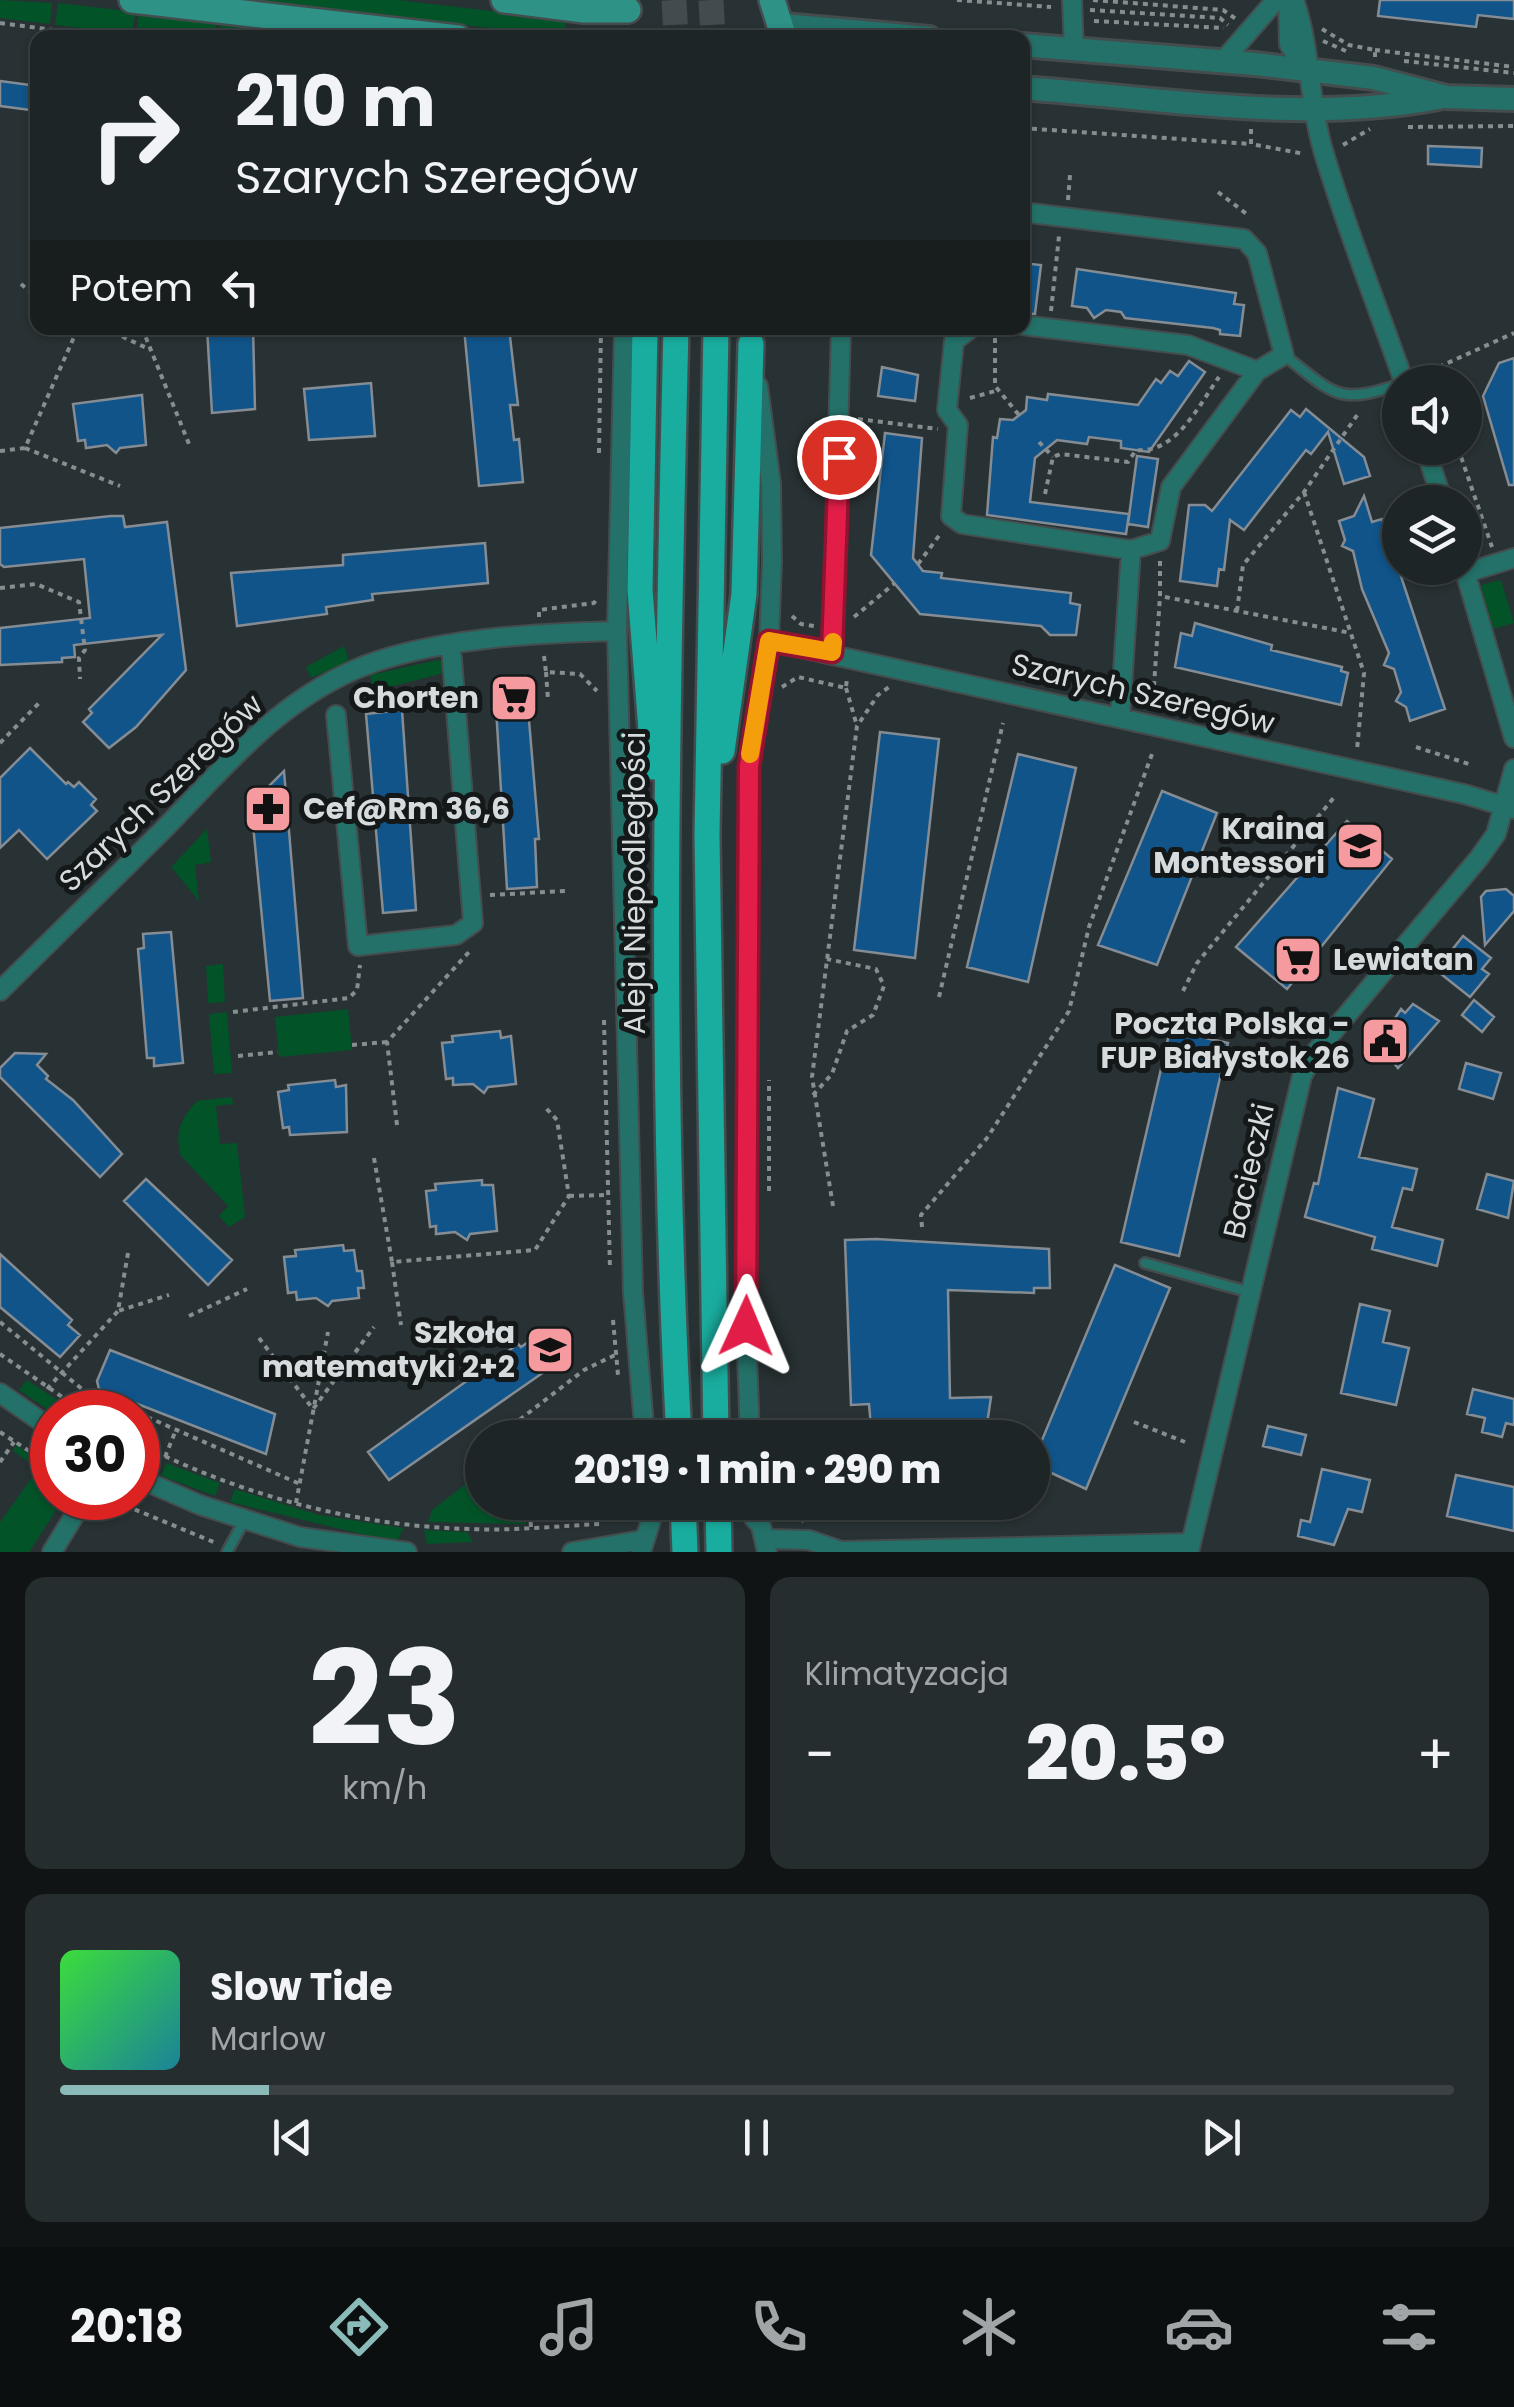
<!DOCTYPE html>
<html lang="pl">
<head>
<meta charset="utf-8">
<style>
	:root { --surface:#1e2526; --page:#262d2e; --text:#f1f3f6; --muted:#a1a5a7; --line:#3c4243; --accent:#8bbbb9 }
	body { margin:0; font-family:Poppins,sans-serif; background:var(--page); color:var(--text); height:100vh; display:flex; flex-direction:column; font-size:38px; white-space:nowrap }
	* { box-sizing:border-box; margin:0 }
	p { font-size:32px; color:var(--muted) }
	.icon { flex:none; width:55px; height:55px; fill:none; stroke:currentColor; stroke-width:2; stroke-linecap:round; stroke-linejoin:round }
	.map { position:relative; height:1552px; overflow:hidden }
	.panel { display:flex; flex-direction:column; gap:25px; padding:25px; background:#101415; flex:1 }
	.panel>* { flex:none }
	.hud { position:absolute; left:30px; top:30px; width:1000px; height:305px; border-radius:20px; box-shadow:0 2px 8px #0004,0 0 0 2px var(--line); background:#1e2526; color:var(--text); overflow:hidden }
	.tools { position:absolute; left:1382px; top:365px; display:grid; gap:20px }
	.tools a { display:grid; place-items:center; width:100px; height:100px; border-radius:50%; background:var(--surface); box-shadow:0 2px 8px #0004,0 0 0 2px var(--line); font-size:50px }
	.speed { position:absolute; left:30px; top:1390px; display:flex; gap:20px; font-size:50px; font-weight:700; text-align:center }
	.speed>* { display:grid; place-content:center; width:130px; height:130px; border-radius:50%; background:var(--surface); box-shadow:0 2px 8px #0004,0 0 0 2px var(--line); line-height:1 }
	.speed .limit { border:15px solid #d22; background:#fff; color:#111 }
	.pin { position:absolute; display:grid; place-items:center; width:85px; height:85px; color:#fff; margin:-42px; border:5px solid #fff; border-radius:50%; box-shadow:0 2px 10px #0007 }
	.me { position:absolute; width:110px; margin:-55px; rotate:1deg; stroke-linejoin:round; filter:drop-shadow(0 0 8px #0008) }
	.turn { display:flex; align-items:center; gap:35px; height:210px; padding:0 40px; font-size:45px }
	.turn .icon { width:130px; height:130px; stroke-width:2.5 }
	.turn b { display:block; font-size:70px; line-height:85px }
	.then { display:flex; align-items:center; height:95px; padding:0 40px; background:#0003; gap:20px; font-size:38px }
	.big { font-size:75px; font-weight:800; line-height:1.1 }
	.panel .card { flex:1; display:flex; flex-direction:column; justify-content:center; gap:15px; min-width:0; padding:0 35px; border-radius:20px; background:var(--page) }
	.panel .dial { align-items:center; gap:0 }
	.dial b { font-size:130px; line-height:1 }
	.song { display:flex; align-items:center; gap:30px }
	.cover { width:120px; height:120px; border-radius:15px; background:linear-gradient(135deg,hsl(120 70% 55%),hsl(190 70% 35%)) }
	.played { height:10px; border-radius:5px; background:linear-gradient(90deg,var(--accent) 15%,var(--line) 15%) }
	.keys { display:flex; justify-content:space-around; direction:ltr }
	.heat { display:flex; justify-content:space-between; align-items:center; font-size:55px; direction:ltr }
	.panel .tiles { flex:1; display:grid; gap:25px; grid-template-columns:1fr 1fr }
	.card:last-child { grid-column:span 2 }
	.trip { position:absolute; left:465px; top:1420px; width:585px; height:100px; border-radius:50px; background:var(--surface); box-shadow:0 2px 8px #0004,0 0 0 2px var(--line); font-weight:800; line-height:100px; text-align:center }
	.dock { display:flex; height:160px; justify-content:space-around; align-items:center; background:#0c0f0f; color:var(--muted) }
	.dock .icon { width:70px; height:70px }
	.dock .on { color:var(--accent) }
	.dock b { font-size:45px; color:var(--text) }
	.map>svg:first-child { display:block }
	.green { fill:#035328 }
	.building { fill:#10548a; stroke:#858c93; stroke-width:2.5 }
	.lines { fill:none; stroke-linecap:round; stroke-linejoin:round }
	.primary-tunnel { stroke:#424b4d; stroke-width:25; stroke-dasharray:25 12; stroke-linecap:butt }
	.service-casing { stroke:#444c4e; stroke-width:14 }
	.minor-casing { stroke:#444c4e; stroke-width:22 }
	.tertiary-casing { stroke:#444c4e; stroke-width:28 }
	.secondary-casing { stroke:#444c4e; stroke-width:30 }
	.primary-casing { stroke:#444c4e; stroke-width:30 }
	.path { stroke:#868e90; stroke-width:4; stroke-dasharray:5 5; stroke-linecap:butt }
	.service { stroke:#237168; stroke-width:9 }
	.minor { stroke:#237168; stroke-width:18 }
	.tertiary { stroke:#237168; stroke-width:22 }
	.secondary { stroke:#2e9287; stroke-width:25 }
	.primary { stroke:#19ad9f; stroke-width:25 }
	.route-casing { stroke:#92132f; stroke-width:25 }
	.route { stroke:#e11d48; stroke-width:18 }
	.slow { stroke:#f59e0b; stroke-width:18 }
	.labels { text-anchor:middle; stroke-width:10; stroke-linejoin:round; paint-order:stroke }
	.street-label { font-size:30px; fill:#d6dcde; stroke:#141819 }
	.poi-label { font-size:30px; font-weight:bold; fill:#d6dcde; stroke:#141819; text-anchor:end }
</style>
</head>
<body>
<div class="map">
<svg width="1514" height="1552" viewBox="0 0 1514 1552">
	<rect width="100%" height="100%" fill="#283133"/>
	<path class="green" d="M0 0 52 3 50 24 0 18Z
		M252 0H398L566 20 564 37Z
		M58 3 136 12 131 34 55 25Z
		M139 13 217 22 215 37 136 35Z
		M221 22 294 31 293 37 219 38Z
		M1501 580 1514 623 1493 629 1481 585Z
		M344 646 349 661 311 678 306 667Z
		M438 660 446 664 448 672 374 691 370 675Z
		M207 829 211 862 195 865 199 901 171 867Z
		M223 964 225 1002 208 1003 206 966Z
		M348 1009 352 1050 279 1057 275 1017Z
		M227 1012 232 1073 214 1074 209 1014Z
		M232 1097 233 1104 216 1106 220 1144 237 1143 245 1217 229 1227 219 1216 228 1206 181 1156C174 1132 181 1118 197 1101Z
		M27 1380 75 1412 52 1413 19 1390Z
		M16 1445 52 1470V1498H64L29 1552H0V1522L38 1469 13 1451Z
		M166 1463 220 1483 215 1496 161 1476Z
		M467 1483 476 1494 482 1490V1502L525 1503 526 1524 428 1522 432 1510Z
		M235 1489 319 1515 404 1528 398 1539 389 1541 230 1502Z
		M424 1530 467 1532 473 1542 427 1544Z"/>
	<path class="building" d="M1380 0H1514V19L1478 15 1476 27 1378 16Z
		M0 81 38 86V111L0 106Z
		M1428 146 1482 148 1481 167 1428 164Z
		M1022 263 1041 265 1035 314 1022 313Z
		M1077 269 1236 293 1234 304 1244 305 1240 336 1220 334V330L1213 328 1125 318 1121 312 1106 310 1094 318 1087 308 1072 306Z
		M207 328H253L255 409 212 413Z
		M464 328H509L518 405H510L514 440 519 439 523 482 479 486Z
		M1514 358V485H1509L1483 396 1499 363Z
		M1189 361 1205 372 1149 452 1121 448V441L1089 437 1087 444 1057 440 1035 458 1030 502 1129 514 1126 534 987 515 993 437 997 438 1000 419 1013 420 1026 410 1027 397 1047 400 1048 394 1138 405 1156 379 1161 383 1170 371 1178 376Z
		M882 367 918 375 915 401 878 396Z
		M371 383 375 436 309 440 304 389Z
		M142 395 146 445 120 448 116 453 107 445 86 448 85 440 78 441 73 404Z
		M1306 409 1364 457 1370 476 1344 484 1328 432 1311 454 1306 450 1244 530 1230 520 1224 570 1219 569 1217 586 1180 581 1189 505H1205L1212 511 1291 410 1300 417Z
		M885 433 922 438 913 558 923 571 942 573 941 578 1071 593 1070 603 1080 605 1076 635H1050L1041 626 920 614 871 555Z
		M1137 456 1158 459 1148 527 1128 524Z
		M1364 496 1372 522 1382 519 1445 709 1410 721 1406 707 1396 701 1401 692 1394 669 1384 665 1389 653 1362 589 1353 551 1342 546 1345 540 1339 521 1354 516Z
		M111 516H123L125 527 167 522 186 670 136 727 109 748 83 722 92 713 89 709 162 635 74 645 75 657 62 658V662L0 665V628L90 618 84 559 4 567 0 564V528Z
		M485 543 488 583 372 594 373 600 326 607 327 614 237 626 231 573 343 565V555Z
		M1195 623 1272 645 1271 650 1342 667 1341 671 1348 673 1341 705 1175 667 1181 633 1192 636Z
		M502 683H525L533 688 529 720 539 839H535L537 887 507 889 495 691Z
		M402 710 416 910 383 913 366 714Z
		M880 732 939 739 915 958 854 950Z
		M30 748 66 784 68 782 74 787 79 782 96 799 91 805 97 811 47 859 19 830 0 848V778Z
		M1018 754 1076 768 1028 982 967 967Z
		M284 771 303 998 270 1001 251 804Z
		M1162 791 1217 813 1157 965 1098 945Z
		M1347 821 1392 859 1287 989 1236 947Z
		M1506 889 1514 896V911L1485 945 1481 897 1486 891Z
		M171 932 183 1063 154 1066V1058H147L138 949 144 948 143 934Z
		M1463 936 1491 958 1482 969 1489 974 1470 997 1436 970Z
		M1474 1000 1494 1017 1482 1032 1462 1015Z
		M1413 1004 1439 1021 1398 1068 1378 1044 1401 1009 1405 1013Z
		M1170 1030 1228 1043 1179 1256 1121 1242Z
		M500 1031 501 1038 511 1036 516 1084 488 1087 484 1093 473 1084 453 1085V1078L446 1079 442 1043 453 1042 452 1036Z
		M15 1053 46 1054 37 1065 48 1076 46 1079 73 1100 122 1154 100 1177 0 1077V1068Z
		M1466 1063 1501 1073 1493 1099 1459 1089Z
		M335 1080 336 1087 346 1085 347 1132 290 1135 289 1127 283 1128 278 1092 289 1090 288 1085Z
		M1338 1088 1374 1099 1359 1157 1417 1169 1412 1190 1403 1188 1392 1227 1443 1240 1437 1266 1372 1249 1375 1237 1305 1217 1314 1183 1318 1184Z
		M1487 1174 1514 1181 1508 1218 1477 1209Z
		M146 1179 232 1260 208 1285 124 1201Z
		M482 1180V1185H493L497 1231 470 1234 467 1240 455 1232 436 1234V1226L430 1227 426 1191 436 1190 435 1184Z
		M876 1239 1049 1249 1050 1288H1034V1293L948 1290 950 1398 991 1397 985 1438H872L869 1404 851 1405 845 1240Z
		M343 1245 344 1251 354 1250 357 1271H362L364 1288H358L359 1298 332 1301 328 1306 316 1298 297 1300 296 1292 288 1293 284 1257 296 1256 295 1250Z
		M0 1254 72 1320 68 1325 80 1335 60 1357 0 1307Z
		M1115 1265 1170 1288 1086 1489 1032 1464Z
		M1360 1304 1390 1311 1383 1342 1409 1348 1396 1405 1341 1393Z
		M538 1335 542 1341 557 1340 564 1358 389 1480 368 1452 518 1344 521 1347Z
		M110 1350 275 1414 266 1454 99 1389 97 1381Z
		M1473 1389 1514 1399V1425L1506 1423 1502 1437 1482 1432 1485 1418 1467 1414Z
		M1268 1426 1306 1435 1301 1455 1263 1446Z
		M1322 1469 1370 1480 1362 1512 1348 1509 1334 1545 1298 1536 1301 1520 1310 1522Z
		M1456 1475 1514 1487V1531L1447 1516Z"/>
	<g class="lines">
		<path class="primary-tunnel" d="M674 0 676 38
			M711 0 713 38"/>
		<g class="service-casing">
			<path id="service" d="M1284 355C1333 393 1337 406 1400 384
				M1145 1263 1249 1292
				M227 1552 245 1519"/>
		</g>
		<g class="minor-casing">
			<path id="minor" d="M1072 0 1074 49
				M1288 0 1289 44 1305 70
				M1294 0C1311 47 1308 99 1323 150 1346 228 1377 305 1404 382
				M1223 61 1276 0
				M1022 325 1188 345 1257 371
				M624 328 617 631 633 1292 645 1438
				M971 328 954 341 947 410 958 425 951 516 962 524 1131 550 1160 541 1171 487 1257 371 1284 355 1257 253 1244 239 1022 212
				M1425 448 1443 502
				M1464 568 1514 738
				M1465 573 1514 558
				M769 641 1464 794 1514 809
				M832 652 841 328
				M336 715 358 946 456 935 473 923 451 647
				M1120 717 1131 550
				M0 991C54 937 109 884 163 830 223 769 274 705 354 670 428 638 538 633 617 631
				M0 1393 52 1429
				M750 1438 746 1326 749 766 769 641 772 562 771 484 758 386
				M138 1478 200 1505 300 1537 407 1552
				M740 1502 761 1526 767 1552
				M765 1539 809 1540 841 1551 1190 1543
				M52 1552 85 1498
				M572 1552 642 1540
				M641 1552 652 1517 669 1502
				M1189 1552 1302 1076 1314 1054 1479 858 1496 834 1514 769"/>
		</g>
		<g class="tertiary-casing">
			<path id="tertiary" d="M783 25 929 38
				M1022 45 1255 64 1374 78 1446 97 1514 99
				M1022 88C1159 98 1302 124 1438 98"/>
		</g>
		<g class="secondary-casing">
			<path id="secondary" d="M132 0 458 38
				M504 0 584 10H628
				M772 0 784 38"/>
		</g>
		<g class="primary-casing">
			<path id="primary" d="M645 328 640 590 654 767
				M676 328C667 698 659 1068 679 1438
				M722 751 744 594 751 344
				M716 1438 707 835 716 328
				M683 1502 685 1552
				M718 1502 719 1552"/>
		</g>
		<path class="path" d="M957 0 1051 7
			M1093 0 1223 10 1236 19
			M1090 10 1220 18 1228 25
			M1094 21 1224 28
			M0 23 115 38
			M1322 29 1349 45 1375 50V57
			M1323 41 1346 51
			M1375 50 1514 67
			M1404 61 1514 73
			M1408 127 1514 126
			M1022 128 1251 144
			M1251 129V144L1305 154
			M1343 145 1370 129
			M1218 192 1248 215
			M1068 200 1070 175
			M21 284 38 298
			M1051 311 1059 236
			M104 328 151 350
			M142 328 189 444
			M995 328V386L1019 415
			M1436 382 1432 370 1514 333
			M970 398 999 390
			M858 419 938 429
			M1039 442 1053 457
			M25 448 120 486
			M1458 448 1492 547
			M0 451 25 448 78 328
			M599 453 601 328
			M1304 492 1364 673 1357 750
			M1045 494 1053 457 1061 454 1128 462 1136 450C1176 454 1199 405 1219 377
			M1160 561V596L1351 633
			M918 564 941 533
			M0 588 36 584 79 602 85 650 79 658 80 679
			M1237 611 1243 565 1304 492 1360 411
			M792 616 801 624 814 626
			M539 617V610L594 603 598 597
			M854 617 895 583
			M544 656 546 672 580 674 597 691
			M546 672 548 700
			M363 686 367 698
			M1154 686 1160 596
			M782 687 798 677 846 688 847 677
			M846 688 857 726
			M0 743 41 701
			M1416 747 1472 765
			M490 895 565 891
			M1183 991 1197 963 1336 795
			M939 997 1003 723
			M233 1012 349 998 357 990 360 965
			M604 1020 610 1270
			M352 1045 387 1042
			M238 1056 278 1052
			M813 1095 832 1074 847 1031 873 1015 884 986 876 969 827 959
			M397 1125 387 1042 469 952
			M374 1158 392 1262 535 1250 569 1196 557 1120 545 1107
			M769 1191V1080
			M569 1196 608 1195
			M833 1206 812 1077 857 726 878 695 889 687
			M922 1227 921 1215 987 1138 1069 1011 1089 927 1152 754
			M128 1253 118 1311 169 1295
			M392 1262 401 1325
			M189 1316 247 1289
			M613 1320 618 1375
			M0 1322 82 1389 136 1412
			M259 1338 313 1409 374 1327
			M0 1354 84 1412
			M47 1389 118 1311
			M138 1413 300 1484
			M770 1420 776 1438
			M1134 1422 1185 1442
			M0 1432 52 1466
			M496 1438 584 1370 615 1355
			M138 1443C240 1495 355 1526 470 1529 513 1531 557 1526 600 1524L607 1502
			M165 1457 176 1430
			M0 1462 14 1442
			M107 1498 216 1543
			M529 1502 531 1527
			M794 1502 804 1522
			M296 1503 328 1332"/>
		<use href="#service" class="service"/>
		<use href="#minor" class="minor"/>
		<use href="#tertiary" class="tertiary"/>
		<use href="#secondary" class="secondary"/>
		<use href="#primary" class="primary"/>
	</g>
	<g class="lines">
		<g class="route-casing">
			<path id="route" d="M746 1326 749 766 769 641 832 652 839 457"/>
		</g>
		<use href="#route" class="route"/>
		<path class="slow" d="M750 754 769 641 832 652 833 642"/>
	</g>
	<defs>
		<g id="supermarket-square" transform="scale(2.5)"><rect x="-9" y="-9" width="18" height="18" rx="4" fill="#f59b9f" stroke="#141819"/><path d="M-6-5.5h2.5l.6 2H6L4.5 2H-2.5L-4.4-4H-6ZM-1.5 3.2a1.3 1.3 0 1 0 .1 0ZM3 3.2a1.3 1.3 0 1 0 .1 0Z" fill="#111"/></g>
		<g id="pharmacy-square" transform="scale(2.5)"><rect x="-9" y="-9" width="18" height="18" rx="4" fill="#f59b9f" stroke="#141819"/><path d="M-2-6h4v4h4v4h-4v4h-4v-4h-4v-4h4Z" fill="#111"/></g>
		<g id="school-square" transform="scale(2.5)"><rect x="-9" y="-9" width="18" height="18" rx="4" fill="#f59b9f" stroke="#141819"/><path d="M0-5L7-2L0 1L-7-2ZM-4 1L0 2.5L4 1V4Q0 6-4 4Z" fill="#111"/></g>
		<g id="civic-square" transform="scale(2.5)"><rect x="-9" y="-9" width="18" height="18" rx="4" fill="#f59b9f" stroke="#141819"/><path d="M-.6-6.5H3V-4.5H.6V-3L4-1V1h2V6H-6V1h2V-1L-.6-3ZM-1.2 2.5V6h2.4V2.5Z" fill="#111"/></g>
	</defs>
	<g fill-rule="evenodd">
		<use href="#supermarket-square" x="514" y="698"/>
		<use href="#pharmacy-square" x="268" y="809"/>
		<use href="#school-square" x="1360" y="846"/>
		<use href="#supermarket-square" x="1298" y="960"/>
		<use href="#civic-square" x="1385" y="1041"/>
		<use href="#school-square" x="550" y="1350"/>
	</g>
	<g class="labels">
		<g class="street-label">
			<text transform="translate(1143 694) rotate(13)" y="10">Szarych Szeregów</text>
			<text transform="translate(161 793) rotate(-44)" y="10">Szarych Szeregów</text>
			<text transform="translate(635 883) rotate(-90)" y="10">Aleja Niepodległości</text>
			<text transform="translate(1249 1171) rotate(-77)" y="10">Bacieczki</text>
		</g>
		<g class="poi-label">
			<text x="479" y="708">Chorten</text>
			<text x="303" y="819" text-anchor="start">Cef@Rm 36,6</text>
			<text x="1325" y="839">Kraina<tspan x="1325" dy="34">Montessori</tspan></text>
			<text x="1333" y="970" text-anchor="start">Lewiatan</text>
			<text x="1350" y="1034">Poczta Polska -<tspan x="1350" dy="34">FUP Białystok 26</tspan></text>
			<text x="515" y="1343">Szkoła<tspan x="515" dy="34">matematyki 2+2</tspan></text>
		</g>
	</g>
</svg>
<div class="tools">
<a><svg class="icon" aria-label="sound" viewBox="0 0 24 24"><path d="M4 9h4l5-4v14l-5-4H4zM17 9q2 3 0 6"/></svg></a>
<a><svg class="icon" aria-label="layers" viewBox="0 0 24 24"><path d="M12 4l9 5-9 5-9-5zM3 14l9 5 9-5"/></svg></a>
</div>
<div class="speed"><div class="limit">30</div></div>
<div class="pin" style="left:839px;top:457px;background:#d93025"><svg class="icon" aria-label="arrive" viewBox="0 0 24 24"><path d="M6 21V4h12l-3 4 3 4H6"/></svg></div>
<svg class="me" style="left:746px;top:1326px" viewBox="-20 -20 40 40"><path d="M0-17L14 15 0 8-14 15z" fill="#e11d48" stroke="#fff" stroke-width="4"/></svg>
<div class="trip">20:19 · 1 min · 290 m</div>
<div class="hud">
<div class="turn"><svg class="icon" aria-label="right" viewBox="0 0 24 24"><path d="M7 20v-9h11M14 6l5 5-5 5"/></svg><div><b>210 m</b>Szarych Szeregów</div></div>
<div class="then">Potem<svg class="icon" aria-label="left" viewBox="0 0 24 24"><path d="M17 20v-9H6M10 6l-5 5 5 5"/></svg></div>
</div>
</div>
<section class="panel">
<div class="tiles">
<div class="card dial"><b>23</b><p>km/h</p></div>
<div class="card"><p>Klimatyzacja</p>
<div class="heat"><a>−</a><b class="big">20.5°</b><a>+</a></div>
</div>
<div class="card">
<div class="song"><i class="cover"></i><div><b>Slow Tide</b><p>Marlow</p></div></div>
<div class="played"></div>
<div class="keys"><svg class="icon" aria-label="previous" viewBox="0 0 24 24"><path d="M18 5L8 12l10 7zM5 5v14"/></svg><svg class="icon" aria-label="pause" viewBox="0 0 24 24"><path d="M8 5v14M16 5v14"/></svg><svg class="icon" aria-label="next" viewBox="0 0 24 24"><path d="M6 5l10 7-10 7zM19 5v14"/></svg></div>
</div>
</div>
</section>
<nav class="dock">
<b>20:18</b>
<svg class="icon on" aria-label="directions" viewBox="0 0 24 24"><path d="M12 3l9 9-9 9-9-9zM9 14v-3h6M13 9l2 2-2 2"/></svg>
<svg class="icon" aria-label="music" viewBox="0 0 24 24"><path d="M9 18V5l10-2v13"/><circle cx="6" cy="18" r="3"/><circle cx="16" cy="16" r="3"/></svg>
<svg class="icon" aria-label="phone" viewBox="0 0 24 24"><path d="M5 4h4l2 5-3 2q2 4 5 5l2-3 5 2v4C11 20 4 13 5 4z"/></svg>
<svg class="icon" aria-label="climate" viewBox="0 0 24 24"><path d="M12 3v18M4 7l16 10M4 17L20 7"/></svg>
<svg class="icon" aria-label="car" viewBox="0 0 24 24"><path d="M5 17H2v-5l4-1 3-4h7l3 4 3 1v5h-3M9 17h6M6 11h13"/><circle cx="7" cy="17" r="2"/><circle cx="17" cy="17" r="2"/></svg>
<svg class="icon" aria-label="filters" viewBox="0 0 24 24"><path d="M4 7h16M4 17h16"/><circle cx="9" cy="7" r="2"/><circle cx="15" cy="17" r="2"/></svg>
</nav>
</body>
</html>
